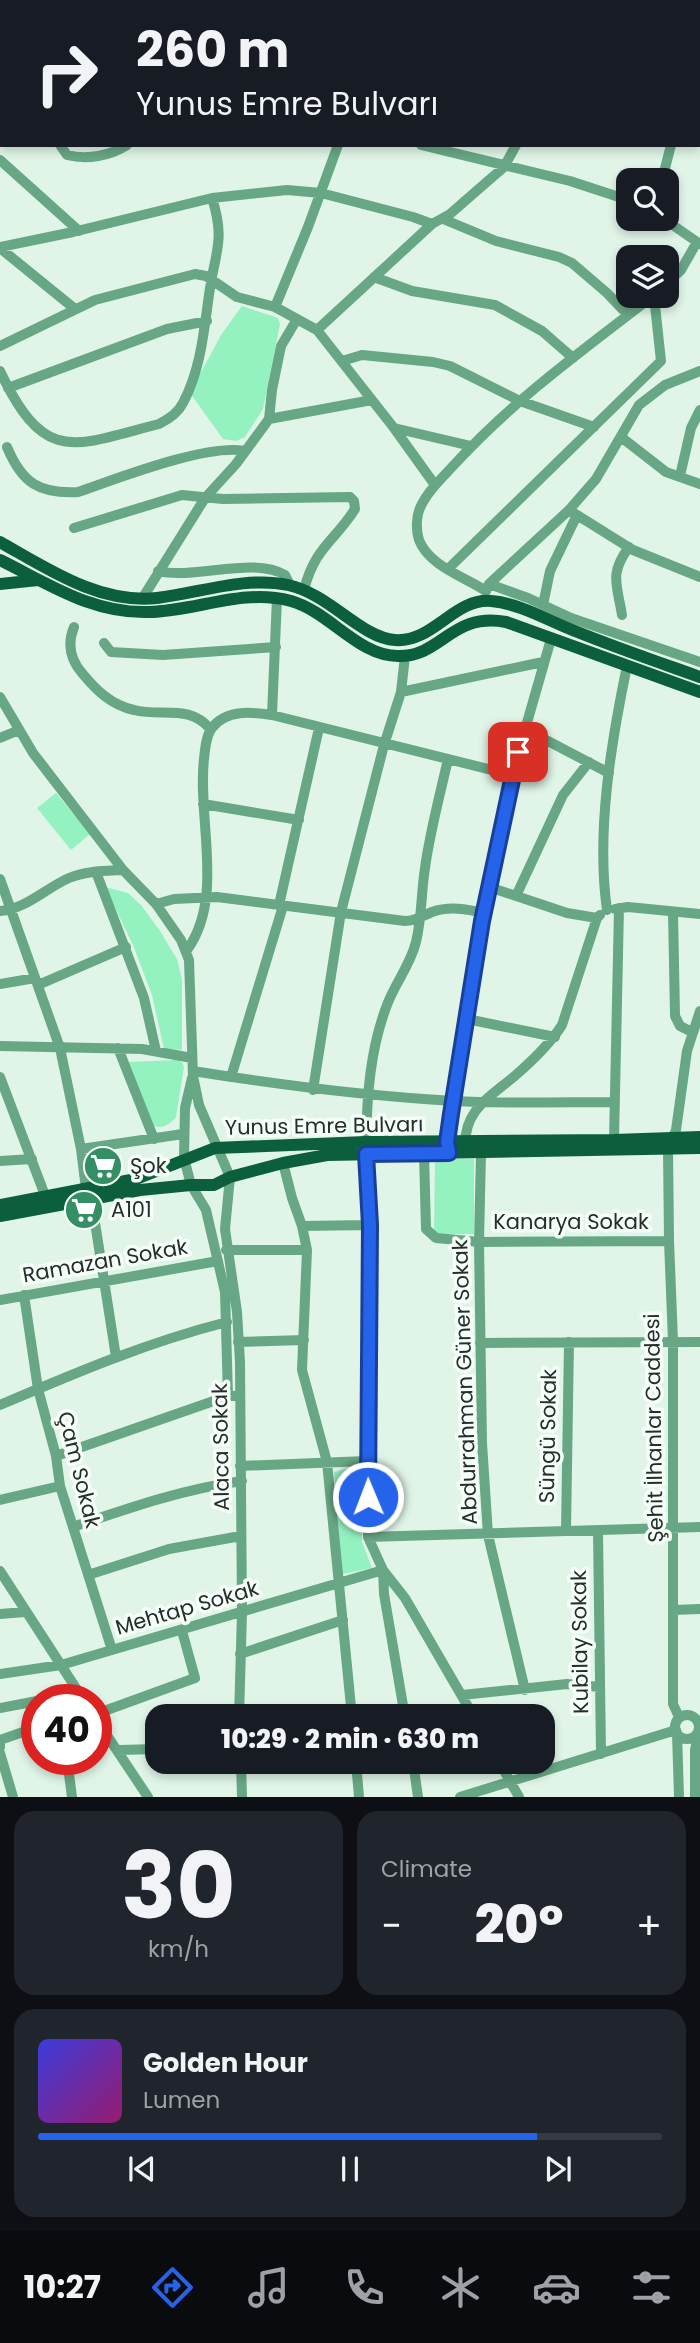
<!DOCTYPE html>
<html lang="en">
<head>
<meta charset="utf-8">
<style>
	:root { --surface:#171b24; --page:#20242c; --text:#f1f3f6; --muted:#9ea1a6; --line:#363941; --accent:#2563eb }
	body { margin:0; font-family:Poppins,sans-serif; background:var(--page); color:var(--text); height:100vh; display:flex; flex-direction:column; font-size:26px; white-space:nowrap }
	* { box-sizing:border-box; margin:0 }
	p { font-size:23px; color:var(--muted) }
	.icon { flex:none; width:38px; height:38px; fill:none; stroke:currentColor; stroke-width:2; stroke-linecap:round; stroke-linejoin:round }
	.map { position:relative; height:1797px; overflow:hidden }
	.sheet { display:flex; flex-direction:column; gap:14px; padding:14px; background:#0d0f14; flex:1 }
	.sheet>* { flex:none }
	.guide { position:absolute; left:0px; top:0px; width:700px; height:147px; box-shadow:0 4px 10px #0003; background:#171b24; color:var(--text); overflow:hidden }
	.buttons { position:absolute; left:616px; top:168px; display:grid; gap:14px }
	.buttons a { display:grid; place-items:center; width:63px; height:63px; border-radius:14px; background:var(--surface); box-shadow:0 4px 10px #0003; font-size:35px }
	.speed { position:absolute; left:21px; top:1684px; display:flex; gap:14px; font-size:35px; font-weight:700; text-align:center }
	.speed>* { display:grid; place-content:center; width:91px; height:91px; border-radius:50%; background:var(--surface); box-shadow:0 4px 10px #0003; line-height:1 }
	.speed .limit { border:10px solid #d22; background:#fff; color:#111 }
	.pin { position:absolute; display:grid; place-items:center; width:60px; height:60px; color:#fff; margin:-30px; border-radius:14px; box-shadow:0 4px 10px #0006 }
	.me { position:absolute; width:77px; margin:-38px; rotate:359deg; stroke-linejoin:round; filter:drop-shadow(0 0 5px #0008) }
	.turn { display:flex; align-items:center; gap:24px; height:147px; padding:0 21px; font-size:32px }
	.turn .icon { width:91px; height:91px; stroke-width:2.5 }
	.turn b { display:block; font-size:49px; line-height:60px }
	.big { font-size:52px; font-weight:800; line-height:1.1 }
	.sheet .card { flex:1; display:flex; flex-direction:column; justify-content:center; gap:10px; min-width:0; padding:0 24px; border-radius:21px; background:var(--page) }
	.sheet .dial { align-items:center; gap:0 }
	.dial b { font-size:91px; line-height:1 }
	.song { display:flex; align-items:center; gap:21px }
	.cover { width:84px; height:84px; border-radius:10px; background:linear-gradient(135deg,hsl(240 70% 55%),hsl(320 70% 35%)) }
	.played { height:7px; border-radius:4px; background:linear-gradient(90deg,var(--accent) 80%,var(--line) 80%) }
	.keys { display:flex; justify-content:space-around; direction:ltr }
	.heat { display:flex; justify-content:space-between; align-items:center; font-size:38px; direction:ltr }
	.sheet .tiles { flex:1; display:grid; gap:14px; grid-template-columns:1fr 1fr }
	.card:last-child { grid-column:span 2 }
	.trip { position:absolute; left:145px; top:1704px; width:410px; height:70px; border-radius:21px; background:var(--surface); box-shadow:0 4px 10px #0003; font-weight:800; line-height:70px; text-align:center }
	.menu { display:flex; height:112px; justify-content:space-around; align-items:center; background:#090b0e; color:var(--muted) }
	.menu .icon { width:49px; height:49px }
	.menu .active { color:var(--accent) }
	.menu b { font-size:32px; color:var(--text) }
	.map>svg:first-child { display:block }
	.green { fill:#94f1c0 }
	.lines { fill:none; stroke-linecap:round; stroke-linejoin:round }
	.minor { stroke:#68a785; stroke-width:10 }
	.major { stroke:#0c5f3d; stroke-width:12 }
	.route-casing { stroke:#184099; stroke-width:18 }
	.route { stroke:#2563eb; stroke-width:12 }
	.labels { text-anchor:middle; stroke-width:7; stroke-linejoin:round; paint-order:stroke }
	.street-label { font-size:21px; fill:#262e2a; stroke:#f6fef9 }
	.poi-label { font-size:21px; fill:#262e2a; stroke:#f6fef9; text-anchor:start }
</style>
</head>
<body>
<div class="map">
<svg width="700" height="1797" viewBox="0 0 700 1797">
	<rect width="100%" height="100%" fill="#e0f5e8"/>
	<path class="green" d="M242 306 278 318 280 324 263 409 245 437 236 441 223 439 190 393 221 335Z
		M56 793 90 834 71 850 37 808Z
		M105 887 128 893 141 905 160 931 177 959 182 980V1050L164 1049 152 995 133 945Z
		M176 1060 182 1062 184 1067 176 1117C170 1124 163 1129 154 1126L129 1062Z
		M435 1159H474V1234H434Z
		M346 1469 358 1472 360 1475 362 1542 372 1568 342 1574 334 1472Z"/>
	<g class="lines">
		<path class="minor" d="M27 0V2
			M100 0V2
			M141 0V2
			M164 0V2
			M227 0V2
			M302 0V2
			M529 0 531 2
			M349 2 350 0
			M490 2 497 0
			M542 2 544 0
			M698 53 699 51
			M60 145 67 155C87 160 110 156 127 145
			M338 145 308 227 275 307 317 330 394 428 435 485
			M421 145 570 181 628 200
			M0 160 79 231
			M662 180 671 145
			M443 219 496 241 559 257 572 263 607 293 628 315
			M664 219 700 244
			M0 247 73 232 212 198 287 190 321 193 413 217 432 224
			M0 248 75 309
			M374 277 412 291 495 305 542 331 573 358
			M667 283 681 270 697 242
			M653 296C584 349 512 401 453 466 441 479 427 492 420 508 416 517 416 531 419 540 429 566 465 577 486 591L489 584 569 510 596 479 639 405 665 385 700 371
			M317 330 432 224 450 214 504 167 516 145
			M0 346 95 300 195 274 206 276 237 297 275 307
			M342 361 362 355 433 362 450 366 520 401 594 427
			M0 371C45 466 73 446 159 424 169 419 178 413 183 403 202 367 204 327 210 288 216 250 225 239 212 198
			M8 388 167 329 207 321
			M269 419 372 400
			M394 428 471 446
			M621 437 666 472 700 484
			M7 447C22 483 39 494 78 492 116 479 208 443 245 451
			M680 476 691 428 700 410
			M569 510 633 550 700 577
			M74 528 182 495 223 499 350 497 354 501 355 509C334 542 315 547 304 590
			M448 569 661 361 654 296
			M158 571C195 580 253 556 285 575L290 585
			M489 584 528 598 571 618 700 662
			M142 599 205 498 236 464 269 419 272 390 281 346 297 319
			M543 605 550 571 577 515
			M622 615C617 584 609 574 629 547
			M74 627C67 644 70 659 82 673 96 690 111 705 134 710 162 717 190 704 210 729
			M104 643 111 652 163 655 276 647
			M401 692 543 662
			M0 697 33 753 123 870 156 904 181 940 189 960 193 1076 199 1105 230 1177 225 1229 237 1312 240 1362 242 1613 239 1717
			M272 715 277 598
			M525 729 609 773
			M0 738 19 730
			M203 804 299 820
			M96 872 144 998 156 1051
			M0 879 60 1048 81 1149 86 1189
			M489 887 567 913 597 918 600 915
			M516 896 563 795 589 762
			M156 904 174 899 217 897 405 921C416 921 422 916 432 912 449 906 467 909 484 913
			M279 905 319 728
			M615 909 628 907 700 914
			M607 910C596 832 611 743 627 666
			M0 911C26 909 46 888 69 878 85 871 105 871 123 870
			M673 912 675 1016 680 1026 692 1032
			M187 950C225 898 197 819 204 759 205 750 206 735 212 728 226 709 252 712 272 715L512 775
			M0 984 35 978
			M38 985 126 947
			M467 1019 555 1037
			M0 1046 142 1049 192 1058
			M118 1048 154 1139
			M193 1071C280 1085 366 1096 454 1101 507 1104 561 1102 615 1102
			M0 1077 46 1198
			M231 1077 283 906
			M192 1078 185 1108 184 1158 191 1185 206 1210 225 1292 228 1396
			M313 1090 341 912 384 745 401 692 405 656
			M614 1140 619 908
			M366 1142C367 1096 370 1049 387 1005 395 983 410 966 416 942 422 918 421 893 425 868 430 831 440 795 448 759
			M465 1147C464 1108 492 1096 517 1074 533 1060 550 1044 562 1025L597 918
			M81 1149 183 1134
			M448 1150 451 1114 482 921 512 775 551 639
			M481 1153 479 1242 482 1443 488 1535 525 1690
			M366 1154 370 1225 367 1444 368 1537 383 1570 405 1598 474 1717
			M424 1154 426 1229 436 1238 479 1242 669 1241
			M0 1161 32 1159
			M283 1163 292 1198 302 1226 307 1250 302 1370 327 1462 352 1717
			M91 1197 116 1357
			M302 1226 370 1225
			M226 1250H307
			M24 1295 38 1389 56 1456 60 1486 112 1650
			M0 1300 218 1261
			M238 1342 304 1340
			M480 1343 700 1342
			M0 1405C75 1373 148 1342 227 1322
			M56 1456 228 1396H235
			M240 1466 367 1461
			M0 1500 60 1486
			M73 1527C129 1508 183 1489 242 1481
			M566 1530 569 1342
			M598 1531 601 1754
			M368 1537 700 1527
			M383 1570 384 1594 405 1717
			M0 1571 83 1699
			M88 1575 169 1549 235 1537 241 1539
			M673 1610 700 1609
			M0 1614 25 1612
			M240 1654 343 1620
			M0 1674 61 1665 383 1570
			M462 1695 567 1684 600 1687
			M45 1699 79 1693
			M0 1708 37 1701
			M96 1714 195 1678 182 1631
			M675 1727a12 12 0 1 1 24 0a12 12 0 1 1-24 0Z
			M679 1717 673 1704V1341L669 1241 668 1149 676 1130 687 1051 700 1011
			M96 1719 148 1797
			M677 1733 679 1797
			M0 1747V1740L37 1727
			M119 1750 158 1749
			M0 1753 13 1797
			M67 1759 72 1797
			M241 1762 242 1797
			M356 1762 359 1797
			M413 1762 418 1797
			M499 1762 519 1797
			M241 1770 276 1762
			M460 1797 676 1730
			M695 1797V1750L699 1731"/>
		<path class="major" d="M0 542C48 569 99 604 157 598 200 593 245 576 288 585 330 594 361 638 395 640 433 643 454 598 491 601 519 603 549 621 575 631 617 648 658 662 700 677
			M0 560C49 584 92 614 149 612 197 611 242 588 291 601 330 612 358 656 398 656 442 657 451 612 506 622L700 692
			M0 584 38 580
			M0 1205 136 1179 215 1148 366 1142 614 1140 700 1137
			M0 1216 140 1190 191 1185H214L230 1177 283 1163 327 1155 700 1148"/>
	</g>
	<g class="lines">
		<g class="route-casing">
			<path id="route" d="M368 1497 370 1225 366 1154 449 1153 447 1142 451 1114 482 921 518 752"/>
		</g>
		<use href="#route" class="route"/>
	</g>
	<defs>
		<g id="supermarket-disc" transform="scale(2.0125)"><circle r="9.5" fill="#358f65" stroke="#f6fef9"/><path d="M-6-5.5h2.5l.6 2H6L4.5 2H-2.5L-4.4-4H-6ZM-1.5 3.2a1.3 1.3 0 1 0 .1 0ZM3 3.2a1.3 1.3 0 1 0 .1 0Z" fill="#fff"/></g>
	</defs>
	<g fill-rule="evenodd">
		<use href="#supermarket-disc" x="103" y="1166"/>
		<use href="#supermarket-disc" x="84" y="1210"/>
	</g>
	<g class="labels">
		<g class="street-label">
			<text transform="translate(324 1126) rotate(-1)" y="7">Yunus Emre Bulvarı</text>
			<text x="571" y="1229">Kanarya Sokak</text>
			<text transform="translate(105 1261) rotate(-10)" y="7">Ramazan Sokak</text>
			<text transform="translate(465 1382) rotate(-92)" y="7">Abdurrahman Güner Sokak</text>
			<text transform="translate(654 1428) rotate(-91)" y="7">Şehit İlhanlar Caddesi</text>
			<text transform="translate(548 1436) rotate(-89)" y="7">Süngü Sokak</text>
			<text transform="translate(221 1447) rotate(-91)" y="7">Alaca Sokak</text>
			<text transform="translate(79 1470) rotate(76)" y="7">Çam Sokak</text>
			<text transform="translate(187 1608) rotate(-16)" y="7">Mehtap Sokak</text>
			<text transform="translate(580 1642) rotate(-91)" y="7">Kubilay Sokak</text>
		</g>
		<g class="poi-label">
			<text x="130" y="1173">Şok</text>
			<text x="111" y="1217">A101</text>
		</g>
	</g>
</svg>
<div class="buttons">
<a><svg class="icon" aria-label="search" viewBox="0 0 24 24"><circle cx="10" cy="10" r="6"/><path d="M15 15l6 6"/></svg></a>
<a><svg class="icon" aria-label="layers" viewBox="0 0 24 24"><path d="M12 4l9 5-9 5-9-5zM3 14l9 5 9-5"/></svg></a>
</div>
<div class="speed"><div class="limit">40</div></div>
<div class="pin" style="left:518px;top:752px;background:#d93025"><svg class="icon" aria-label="arrive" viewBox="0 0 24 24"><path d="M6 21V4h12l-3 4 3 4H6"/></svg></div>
<svg class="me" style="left:368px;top:1497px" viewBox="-20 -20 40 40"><circle r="17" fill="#2563eb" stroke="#fff" stroke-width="3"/><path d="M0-11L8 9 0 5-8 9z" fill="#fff"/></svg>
<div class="trip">10:29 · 2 min · 630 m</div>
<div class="guide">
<div class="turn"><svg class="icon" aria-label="right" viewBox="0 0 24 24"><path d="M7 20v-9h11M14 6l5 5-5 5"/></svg><div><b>260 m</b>Yunus Emre Bulvarı</div></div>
</div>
</div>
<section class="sheet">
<div class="tiles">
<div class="card dial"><b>30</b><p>km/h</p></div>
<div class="card"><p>Climate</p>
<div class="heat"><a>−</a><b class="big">20°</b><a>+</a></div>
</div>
<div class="card">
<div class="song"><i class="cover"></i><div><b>Golden Hour</b><p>Lumen</p></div></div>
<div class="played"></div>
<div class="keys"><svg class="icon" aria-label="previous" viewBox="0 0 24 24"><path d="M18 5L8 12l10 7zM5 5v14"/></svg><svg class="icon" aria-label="pause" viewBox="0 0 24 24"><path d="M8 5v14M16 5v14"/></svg><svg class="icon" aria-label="next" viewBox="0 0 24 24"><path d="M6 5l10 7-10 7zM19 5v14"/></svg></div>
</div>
</div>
</section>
<nav class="menu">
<b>10:27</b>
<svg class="icon active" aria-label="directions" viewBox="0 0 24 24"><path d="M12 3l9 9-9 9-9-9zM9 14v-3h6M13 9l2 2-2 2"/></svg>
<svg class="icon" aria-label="music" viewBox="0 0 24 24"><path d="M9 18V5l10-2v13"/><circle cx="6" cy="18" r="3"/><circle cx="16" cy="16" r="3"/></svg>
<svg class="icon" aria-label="phone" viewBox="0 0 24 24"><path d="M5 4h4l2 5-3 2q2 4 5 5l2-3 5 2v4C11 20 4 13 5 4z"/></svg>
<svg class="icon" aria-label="climate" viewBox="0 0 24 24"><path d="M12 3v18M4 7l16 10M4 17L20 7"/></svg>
<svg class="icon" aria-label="car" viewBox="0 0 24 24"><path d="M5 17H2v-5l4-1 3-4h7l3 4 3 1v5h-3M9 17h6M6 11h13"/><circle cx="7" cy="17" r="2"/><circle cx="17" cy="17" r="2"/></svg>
<svg class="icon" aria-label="filters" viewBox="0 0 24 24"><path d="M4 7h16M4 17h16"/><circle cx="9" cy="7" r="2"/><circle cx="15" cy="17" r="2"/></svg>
</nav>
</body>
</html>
